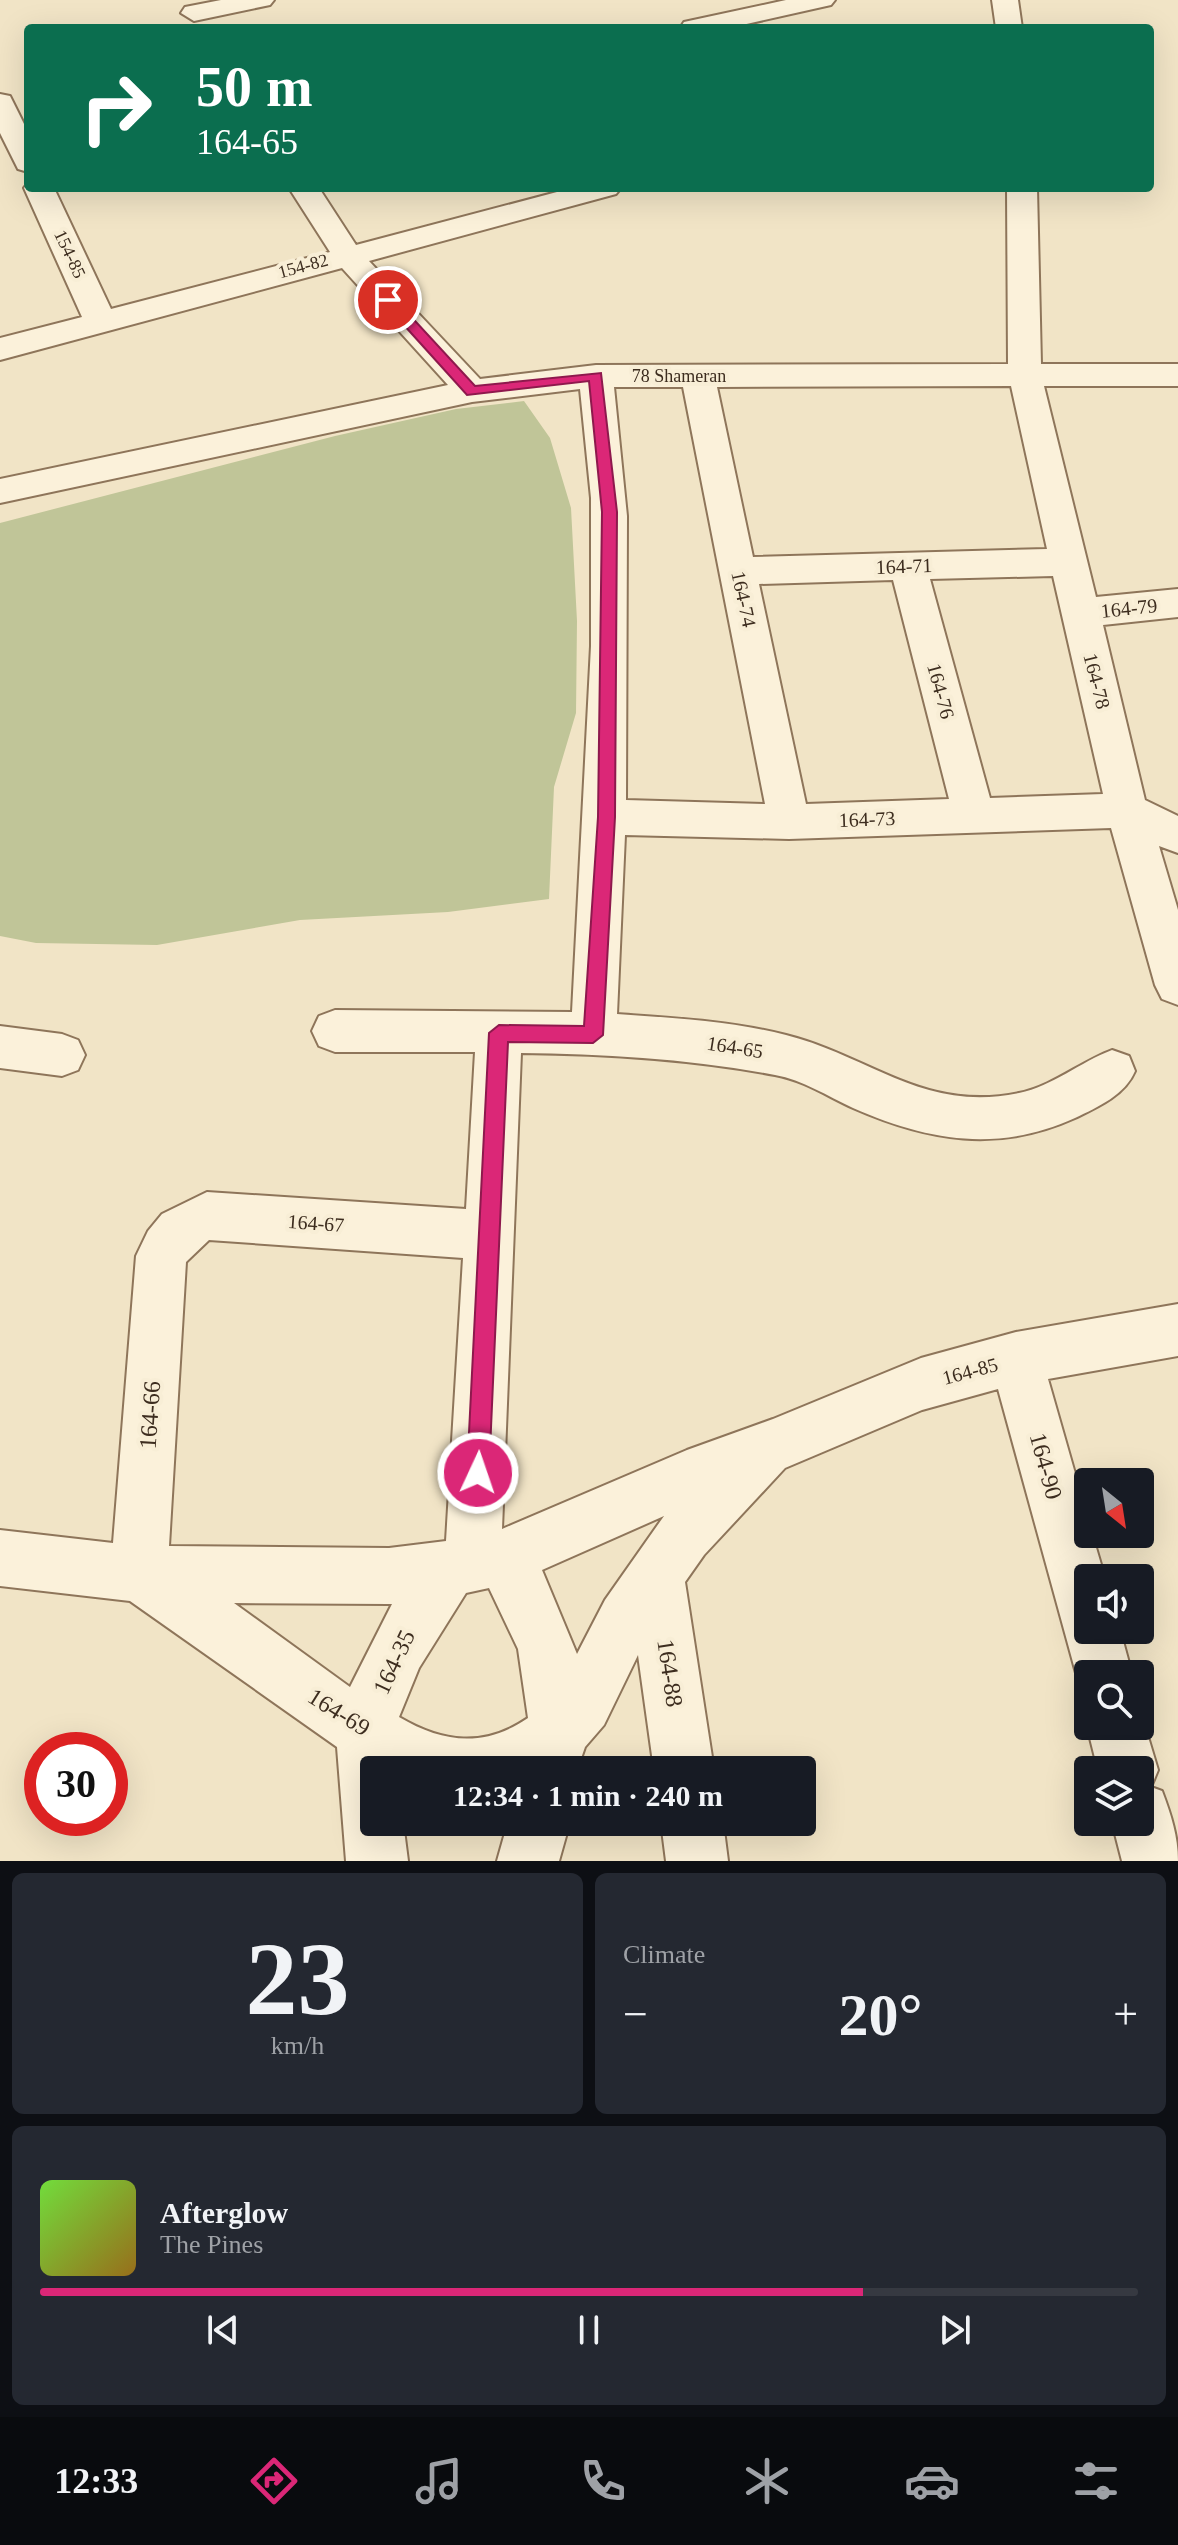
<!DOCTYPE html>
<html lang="en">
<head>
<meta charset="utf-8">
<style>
	:root { --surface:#171b24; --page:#242831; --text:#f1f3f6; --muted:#9ea1a6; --line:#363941; --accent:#db2777 }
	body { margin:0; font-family:"Times New Roman",serif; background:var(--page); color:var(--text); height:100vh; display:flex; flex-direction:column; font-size:30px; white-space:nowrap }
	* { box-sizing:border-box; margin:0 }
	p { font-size:26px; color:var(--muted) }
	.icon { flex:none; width:44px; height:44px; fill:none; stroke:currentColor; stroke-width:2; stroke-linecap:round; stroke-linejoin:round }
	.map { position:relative; height:1861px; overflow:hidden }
	.panel { display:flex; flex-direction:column; gap:12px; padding:12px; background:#0d0f14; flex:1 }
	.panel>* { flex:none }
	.hud { position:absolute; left:24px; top:24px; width:1130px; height:168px; border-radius:8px; box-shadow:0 8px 32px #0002; background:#0b6e4f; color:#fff; overflow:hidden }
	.needle { width:52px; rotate:150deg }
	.buttons { position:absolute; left:1074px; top:1468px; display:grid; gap:16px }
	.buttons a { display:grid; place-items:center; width:80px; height:80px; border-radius:8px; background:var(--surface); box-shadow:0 8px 32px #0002; font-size:40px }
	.speed { position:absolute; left:24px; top:1732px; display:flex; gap:16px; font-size:40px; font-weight:700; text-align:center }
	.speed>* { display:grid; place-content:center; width:104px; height:104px; border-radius:50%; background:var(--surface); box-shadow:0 8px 32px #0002; line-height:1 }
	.speed .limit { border:12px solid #d22; background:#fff; color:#111 }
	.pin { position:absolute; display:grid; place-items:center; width:68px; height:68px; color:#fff; margin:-34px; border:4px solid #fff; border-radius:50%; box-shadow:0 2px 8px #0007 }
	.me { position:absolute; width:88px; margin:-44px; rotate:3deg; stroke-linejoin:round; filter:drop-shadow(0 0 6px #0008) }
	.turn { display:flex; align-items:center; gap:28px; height:168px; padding:0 40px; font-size:36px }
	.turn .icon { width:104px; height:104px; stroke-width:2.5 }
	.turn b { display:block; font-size:56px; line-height:68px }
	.big { font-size:60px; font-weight:600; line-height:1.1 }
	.panel .widget { flex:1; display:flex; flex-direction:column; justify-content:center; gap:12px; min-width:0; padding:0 28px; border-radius:12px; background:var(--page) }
	.panel .dial { align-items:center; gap:0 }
	.dial b { font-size:104px; line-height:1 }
	.song { display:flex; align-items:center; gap:24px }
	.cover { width:96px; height:96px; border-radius:12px; background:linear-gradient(135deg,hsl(100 70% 55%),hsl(40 70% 35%)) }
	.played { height:8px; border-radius:4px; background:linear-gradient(90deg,var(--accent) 75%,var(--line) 75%) }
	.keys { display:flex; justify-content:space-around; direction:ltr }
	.heat { display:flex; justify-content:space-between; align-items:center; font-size:44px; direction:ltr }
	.panel .tiles { flex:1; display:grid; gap:12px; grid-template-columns:1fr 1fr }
	.widget:last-child { grid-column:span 2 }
	.trip { position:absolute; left:360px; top:1756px; width:456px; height:80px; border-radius:8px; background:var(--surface); box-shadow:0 8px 32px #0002; font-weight:600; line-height:80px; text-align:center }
	.dock { display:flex; height:128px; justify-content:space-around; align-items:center; background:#090b0e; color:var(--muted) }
	.dock .icon { width:56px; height:56px }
	.dock .selected { color:var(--accent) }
	.dock b { font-size:36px; color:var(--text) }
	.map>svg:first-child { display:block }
	.cemetery { fill:#c0c598 }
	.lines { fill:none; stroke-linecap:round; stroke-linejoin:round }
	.minor-casing { stroke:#8e755a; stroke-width:4 }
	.minor { fill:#fbf1da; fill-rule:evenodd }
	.route { fill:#db2777; stroke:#8e194d; stroke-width:2 }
	.labels { text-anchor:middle; stroke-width:8; stroke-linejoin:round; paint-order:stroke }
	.far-street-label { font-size:18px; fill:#3d2d1f; stroke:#f8eed6 }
	.street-label { font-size:20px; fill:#3d2d1f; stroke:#f8eed6 }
	.near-street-label { font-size:24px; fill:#3d2d1f; stroke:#f8eed6 }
</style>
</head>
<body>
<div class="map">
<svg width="1178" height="1861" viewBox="0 0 1178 1861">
	<rect width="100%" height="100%" fill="#f1e4c6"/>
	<path class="cemetery" d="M524 401 550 438 571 508 577 621 576 713 554 787 549 899 448 912 300 920 157 945 36 943 0 936V523L335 436 456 409Z"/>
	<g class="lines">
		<g class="minor-casing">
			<path id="minor" d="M221 0H274L270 5 194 21 181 13 185 7Z
				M786 0H835L831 5 729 28H680L684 22Z
				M992 0H1018L1022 28H996Z
				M0 94 10 96 28 132V172L18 169 0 133Z
				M28 183V188H54L111 309 330 252 289 188H319L356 245 572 188H621L616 194 369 261 480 379 596 365 1008 364 1007 188H1037L1041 364H1178V386H1044L1096 597 1178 589V617L1103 625 1145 800 1178 816V853L1159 846 1178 910V1005L1162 999 1155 985 1111 828 789 839 625 835 617 1014C673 1018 732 1021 786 1035 870 1056 924 1113 1019 1093 1053 1086 1080 1062 1112 1050L1129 1056 1135 1071C1125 1095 1098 1107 1075 1118 998 1153 928 1141 853 1108 827 1096 803 1080 775 1075 691 1059 606 1054 521 1053L502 1529 687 1450 773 1419 921 1358 1016 1332 1178 1304V1356L1048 1379 1088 1519V1534H1092L1105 1578H1088V1630H1120L1132 1674H1088V1697L1082 1695 998 1389 922 1410 785 1468 704 1555 685 1582 714 1770H654L638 1655 604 1725 585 1747 577 1770H374V1822H403L408 1861H346L337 1747 130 1601 0 1586V1530L113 1543 136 1256 148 1231 162 1214 207 1192 466 1209 475 1052H335L319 1046 312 1031 319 1016 335 1010 572 1012 591 646V498L580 389 472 402 0 503V479L448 385 342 268 0 360V338L82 317 24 188ZM1011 386 1047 549 753 557 717 387ZM614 387H683L765 804 626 800 627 516ZM1053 576 1103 794 990 798 930 579ZM893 580 949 799 806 804 759 584ZM209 1240 463 1258 446 1541 389 1548 169 1546 186 1262ZM664 1516 605 1600 577 1654 542 1570ZM489 1588 518 1649 528 1718C484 1748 443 1743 399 1717L419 1668 466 1593ZM234 1603 389 1604H392L350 1687Z
				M0 1026 62 1034 78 1040 85 1055 78 1070 62 1076 0 1068Z
				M1140 1710 1158 1770 1151 1787 1162 1791C1171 1815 1178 1836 1178 1861H1122L1112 1822H1140V1770H1098L1087 1726 1088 1724 1140 1726Z
				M508 1822H570L559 1861H497Z
				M661 1822H723L728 1861H666Z"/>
		</g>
		<use href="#minor" class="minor"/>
	</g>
	<path class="route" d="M384 297H393L475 386 601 373 617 512 615 817 603 1035 593 1043 508 1042 489 1473 486 1481 478 1485 470 1481 467 1473 489 1033 499 1025 584 1026 598 817 602 512 589 381 467 395 384 303Z"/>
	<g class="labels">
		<g class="far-street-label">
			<text transform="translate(70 254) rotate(65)" y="6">154-85</text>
			<text transform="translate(303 266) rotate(-15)" y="6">154-82</text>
			<text x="679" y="382">78 Shameran</text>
		</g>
		<g class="street-label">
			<text transform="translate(904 566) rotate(-2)" y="7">164-71</text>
			<text transform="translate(744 599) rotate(78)" y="7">164-74</text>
			<text transform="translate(1129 608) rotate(-6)" y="7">164-79</text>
			<text transform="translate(1097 681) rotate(76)" y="7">164-78</text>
			<text transform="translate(941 691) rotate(75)" y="7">164-76</text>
			<text transform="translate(867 819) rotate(-2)" y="7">164-73</text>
			<text transform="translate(735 1047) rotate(9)" y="7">164-65</text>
			<text transform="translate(316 1223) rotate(4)" y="7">164-67</text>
			<text transform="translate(970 1371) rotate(-15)" y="7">164-85</text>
		</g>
		<g class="near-street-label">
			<text transform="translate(150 1415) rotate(-86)" y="8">164-66</text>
			<text transform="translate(1046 1466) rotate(75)" y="8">164-90</text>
			<text transform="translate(394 1662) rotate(-65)" y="8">164-35</text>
			<text transform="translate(670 1673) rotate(82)" y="8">164-88</text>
			<text transform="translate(339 1712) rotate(32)" y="8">164-69</text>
		</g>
	</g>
</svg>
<div class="buttons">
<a><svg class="needle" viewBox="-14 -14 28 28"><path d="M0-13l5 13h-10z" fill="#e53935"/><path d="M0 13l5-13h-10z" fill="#9ea1a6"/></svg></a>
<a><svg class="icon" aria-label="sound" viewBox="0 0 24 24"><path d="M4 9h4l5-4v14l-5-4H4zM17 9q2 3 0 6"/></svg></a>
<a><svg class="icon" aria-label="search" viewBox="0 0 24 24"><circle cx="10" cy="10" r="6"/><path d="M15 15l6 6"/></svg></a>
<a><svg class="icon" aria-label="layers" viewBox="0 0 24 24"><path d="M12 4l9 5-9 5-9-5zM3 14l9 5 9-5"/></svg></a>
</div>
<div class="speed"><div class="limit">30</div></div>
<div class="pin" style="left:388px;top:300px;background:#d93025"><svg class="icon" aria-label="arrive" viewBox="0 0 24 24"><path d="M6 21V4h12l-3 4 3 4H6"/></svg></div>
<svg class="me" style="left:478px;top:1473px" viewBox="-20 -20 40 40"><circle r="17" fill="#db2777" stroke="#fff" stroke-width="3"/><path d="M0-11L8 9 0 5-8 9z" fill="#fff"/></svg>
<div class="trip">12:34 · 1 min · 240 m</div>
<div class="hud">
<div class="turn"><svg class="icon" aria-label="right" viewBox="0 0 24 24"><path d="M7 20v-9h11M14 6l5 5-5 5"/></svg><div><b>50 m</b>164-65</div></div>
</div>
</div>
<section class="panel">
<div class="tiles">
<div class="widget dial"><b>23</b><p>km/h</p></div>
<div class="widget"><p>Climate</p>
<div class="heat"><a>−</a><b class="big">20°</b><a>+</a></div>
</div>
<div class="widget">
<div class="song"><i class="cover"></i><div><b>Afterglow</b><p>The Pines</p></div></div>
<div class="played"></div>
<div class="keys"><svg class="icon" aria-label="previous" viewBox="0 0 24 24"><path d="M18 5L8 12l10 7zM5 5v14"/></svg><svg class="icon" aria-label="pause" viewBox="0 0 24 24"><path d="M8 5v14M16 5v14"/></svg><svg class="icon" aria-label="next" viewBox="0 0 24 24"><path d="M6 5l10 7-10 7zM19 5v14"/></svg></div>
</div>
</div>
</section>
<nav class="dock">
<b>12:33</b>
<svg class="icon selected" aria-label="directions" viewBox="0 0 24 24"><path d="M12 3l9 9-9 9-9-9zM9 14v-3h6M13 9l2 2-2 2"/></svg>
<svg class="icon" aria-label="music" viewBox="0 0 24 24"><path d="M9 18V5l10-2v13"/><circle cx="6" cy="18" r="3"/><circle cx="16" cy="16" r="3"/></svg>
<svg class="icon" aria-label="phone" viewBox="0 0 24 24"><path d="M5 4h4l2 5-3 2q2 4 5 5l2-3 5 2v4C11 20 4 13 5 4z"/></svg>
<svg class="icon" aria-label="climate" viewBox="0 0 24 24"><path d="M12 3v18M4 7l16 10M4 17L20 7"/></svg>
<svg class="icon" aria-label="car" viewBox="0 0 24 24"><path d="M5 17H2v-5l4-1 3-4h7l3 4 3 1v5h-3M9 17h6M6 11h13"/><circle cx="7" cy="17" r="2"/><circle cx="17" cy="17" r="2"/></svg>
<svg class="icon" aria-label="filters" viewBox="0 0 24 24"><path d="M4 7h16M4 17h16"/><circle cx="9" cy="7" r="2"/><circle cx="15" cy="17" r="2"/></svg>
</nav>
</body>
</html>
